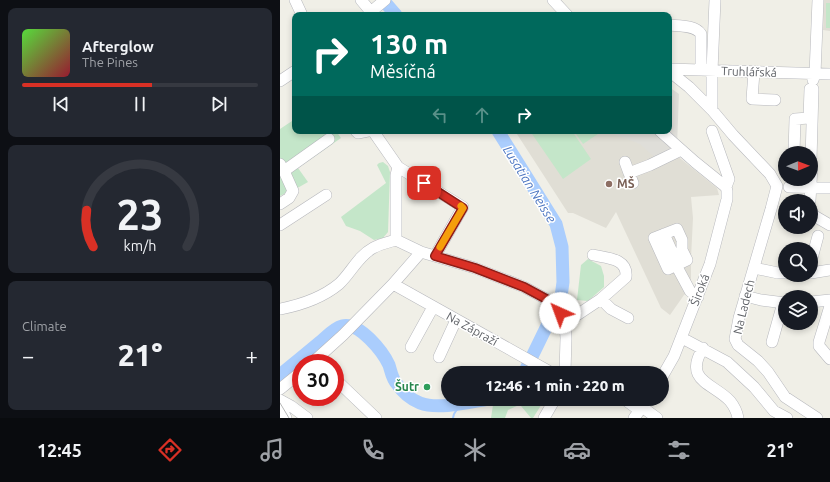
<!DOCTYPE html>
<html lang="en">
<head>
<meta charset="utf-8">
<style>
	:root { --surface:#171b24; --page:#242831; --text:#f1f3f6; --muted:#9ea1a6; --line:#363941; --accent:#d93025 }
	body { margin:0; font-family:Ubuntu,sans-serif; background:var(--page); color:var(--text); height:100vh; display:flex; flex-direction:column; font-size:15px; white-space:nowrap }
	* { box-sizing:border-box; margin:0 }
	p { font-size:13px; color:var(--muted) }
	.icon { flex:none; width:22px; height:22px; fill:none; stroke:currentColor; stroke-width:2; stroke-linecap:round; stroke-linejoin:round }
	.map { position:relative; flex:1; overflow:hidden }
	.details { display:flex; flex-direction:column; gap:8px; padding:8px; background:#0d0f14; width:280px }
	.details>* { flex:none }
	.banner { position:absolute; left:12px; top:12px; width:380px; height:122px; border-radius:8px; box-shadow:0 2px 6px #0003; background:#00695c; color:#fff; overflow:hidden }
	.needle { width:26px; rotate:89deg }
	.buttons { position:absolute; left:498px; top:146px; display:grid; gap:8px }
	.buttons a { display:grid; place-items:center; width:40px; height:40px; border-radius:50%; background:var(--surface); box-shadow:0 2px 6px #0003; font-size:20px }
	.speed { position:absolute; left:12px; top:354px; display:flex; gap:8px; font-size:20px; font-weight:700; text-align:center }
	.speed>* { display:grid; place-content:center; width:52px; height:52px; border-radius:50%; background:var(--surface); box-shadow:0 2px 6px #0003; line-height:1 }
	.speed .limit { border:6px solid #d22; background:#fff; color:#111 }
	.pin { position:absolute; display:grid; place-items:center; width:34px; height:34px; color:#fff; margin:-17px; border-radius:8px; box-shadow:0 2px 6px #0006 }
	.me { position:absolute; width:44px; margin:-22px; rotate:317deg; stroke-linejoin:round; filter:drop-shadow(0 0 3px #0008) }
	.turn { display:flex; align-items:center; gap:14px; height:84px; padding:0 12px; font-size:18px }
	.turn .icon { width:52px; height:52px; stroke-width:2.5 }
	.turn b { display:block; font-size:28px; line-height:34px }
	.lanes { display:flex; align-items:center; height:38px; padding:0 12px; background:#0003; justify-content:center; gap:20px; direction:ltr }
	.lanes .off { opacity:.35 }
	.big { font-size:30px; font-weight:800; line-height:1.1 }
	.details .card { flex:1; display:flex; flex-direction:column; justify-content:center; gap:6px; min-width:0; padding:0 14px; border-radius:8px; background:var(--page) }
	.details .dial { align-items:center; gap:0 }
	.dial svg { height:104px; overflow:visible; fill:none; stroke:var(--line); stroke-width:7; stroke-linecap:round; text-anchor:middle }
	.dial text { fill:var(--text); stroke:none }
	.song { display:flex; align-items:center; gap:12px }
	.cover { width:48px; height:48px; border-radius:6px; background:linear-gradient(135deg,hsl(110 70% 55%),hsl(350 70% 35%)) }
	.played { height:4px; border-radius:2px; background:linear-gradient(90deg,var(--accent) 55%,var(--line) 55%) }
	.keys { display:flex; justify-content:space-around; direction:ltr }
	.heat { display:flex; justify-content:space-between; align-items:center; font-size:22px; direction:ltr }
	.trip { position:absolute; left:161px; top:366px; width:228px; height:40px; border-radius:20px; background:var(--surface); box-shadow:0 2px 6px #0003; font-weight:800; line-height:40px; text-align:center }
	.dock { display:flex; height:64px; justify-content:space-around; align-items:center; background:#090b0e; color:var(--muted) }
	.dock .icon { width:28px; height:28px }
	.dock .active { color:var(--accent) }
	.dock b { font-size:18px; color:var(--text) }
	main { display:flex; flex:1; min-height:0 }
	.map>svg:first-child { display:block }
	.industrial { fill:#dfded9 }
	.education { fill:#e0ded5 }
	.green { fill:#c4e6c9 }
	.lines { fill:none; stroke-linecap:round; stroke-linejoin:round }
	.stream { stroke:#aacdfd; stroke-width:2 }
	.river { stroke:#aacdfd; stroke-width:13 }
	.minor-casing { stroke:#b7b8bd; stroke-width:12 }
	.minor { stroke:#fff; stroke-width:11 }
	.tram { stroke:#b7b8b8; stroke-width:1 }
	.route-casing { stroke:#8d1f18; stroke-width:10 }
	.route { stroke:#d93025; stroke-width:7 }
	.slow { stroke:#f59e0b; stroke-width:7 }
	.education-dot { fill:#8d6e63; stroke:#fff; stroke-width:1.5 }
	.leisure-dot { fill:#2e9e5b; stroke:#fff; stroke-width:1.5 }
	.labels { text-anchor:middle; stroke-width:3; stroke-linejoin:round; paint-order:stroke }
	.street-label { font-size:12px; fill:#5e6166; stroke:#fff }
	.education-label { font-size:12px; font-weight:bold; fill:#785e54; stroke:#fff; text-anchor:start }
	.leisure-label { font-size:12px; font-weight:bold; fill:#27864d; stroke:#fff; text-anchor:end }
	.water-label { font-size:13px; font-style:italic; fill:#4b75c1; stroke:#fff }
</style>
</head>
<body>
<main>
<section class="details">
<div class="card">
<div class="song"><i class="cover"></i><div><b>Afterglow</b><p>The Pines</p></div></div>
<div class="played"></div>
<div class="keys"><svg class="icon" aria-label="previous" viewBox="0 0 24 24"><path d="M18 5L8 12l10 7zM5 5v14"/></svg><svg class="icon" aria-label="pause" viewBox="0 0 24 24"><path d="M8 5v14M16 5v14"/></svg><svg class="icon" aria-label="next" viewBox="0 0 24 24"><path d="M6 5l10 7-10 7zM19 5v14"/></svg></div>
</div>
<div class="card dial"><svg viewBox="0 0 100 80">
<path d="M14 69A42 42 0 1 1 86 69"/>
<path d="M14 69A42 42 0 0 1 9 41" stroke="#d93025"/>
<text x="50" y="56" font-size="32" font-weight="700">23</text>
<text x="50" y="72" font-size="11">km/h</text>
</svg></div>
<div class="card"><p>Climate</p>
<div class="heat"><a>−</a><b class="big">21°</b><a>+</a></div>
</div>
</section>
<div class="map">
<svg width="550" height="418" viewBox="0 0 550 418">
	<rect width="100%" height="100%" fill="#f0efe7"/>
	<path class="industrial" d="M389 87 399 94 397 146 381 163 330 133 329 131H389Z"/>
	<path class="education" d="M544 0H550V31L543 30Z
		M235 131H329L330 133 360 144 381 163 396 155 437 188 439 195 411 197 413 218 411 258V288L410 291 404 295 390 315 381 308 336 212 326 228 293 213H288Z"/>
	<path class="green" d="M546 3H550V28H546Z
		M15 119V131H56L61 138 18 168 28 182 14 190 0 162V129Z
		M250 131H292L311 159 283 179Z
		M294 131H316L318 134 303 144Z
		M103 162 108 166 110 172 108 232 103 238 94 240 80 231 66 226 61 217 106 183 97 165 99 163Z
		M0 170 10 191 0 196Z
		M308 259 321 266 324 276V287L308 301 297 300 301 265Z
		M234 399H265L253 418H251L241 406 239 405 228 410 225 418H211L213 405 227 403Z"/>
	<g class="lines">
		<path class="stream" d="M173 418 174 414 181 403"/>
		<path class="river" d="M103 0 116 15
			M218 131 276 224 282 247 283 282 281 297 244 373
			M0 375C13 364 27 353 40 342 46 337 54 328 62 326 79 321 103 352 109 365 111 371 112 379 117 384 123 393 130 399 140 403 158 410 190 402 209 399"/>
		<g class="minor-casing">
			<path id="minor" d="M15 0 22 15
				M81 0 91 12
				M273 0 287 15
				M87 15 105 0
				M389 25C399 26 415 25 421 34V70
				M389 69 550 74
				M389 71 409 87 432 110 453 135 490 174 497 186 491 209 459 318 455 339 458 345 478 361 488 372 505 397 537 418
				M474 72 472 99 495 100
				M533 80 535 74 538 0
				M0 81 15 71
				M432 110V71L435 0
				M76 131 78 133 88 131
				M93 131 118 167 116 175V240
				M380 131 415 162 446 187 447 191V199L430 264 394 356 382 377
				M432 131 449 179 446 187
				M514 153 515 119 529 118 530 89H533L531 160
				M345 162 349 173 370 165 401 150
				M0 164 4 171 13 191 9 198 0 204
				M118 167 183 207 155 256
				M4 171 49 139
				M349 173 353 183
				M509 187 550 188
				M530 201 532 166
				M531 214 550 225
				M0 225 46 195
				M397 229 402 240V250L407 260 388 269 374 238Z
				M384 234 398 265
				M116 240 141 252 195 268 244 287 270 301 280 313 285 323 286 338 285 373
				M531 262 538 236
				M396 265 410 291 418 297
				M474 268 498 273H505
				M531 273 550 270
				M113 284 272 373
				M465 296 481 300 505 303
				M321 299 331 309 348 318
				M531 302 550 300
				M550 306 539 342V346L550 359
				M0 309C21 305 42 298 59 284 71 273 78 256 93 248 100 244 109 242 116 240
				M285 323 321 299 346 277C348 258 326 258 313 255
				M402 338 447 362 474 387 494 411 507 418
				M492 342 503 303
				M131 347 153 307
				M423 348C403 381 433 383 450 401 454 406 457 412 458 418
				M159 357 176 320
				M32 363 63 335 113 284 141 252
				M55 379 96 418
				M0 389 21 372
				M344 399 359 410
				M0 400 11 406 27 418
				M0 405 6 418
				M362 407 377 418
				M264 418 275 399
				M354 418 368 399"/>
		</g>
		<use href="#minor" class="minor"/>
		<path class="tram" d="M0 403 9 418"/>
	</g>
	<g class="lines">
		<g class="route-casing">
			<path id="route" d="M144 183 183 208 155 256 195 268 244 287 270 301 280 313"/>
		</g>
		<use href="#route" class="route"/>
		<path class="slow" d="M160 247 183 208 181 206"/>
	</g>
	<circle class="education-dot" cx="329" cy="184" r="4"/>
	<circle class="leisure-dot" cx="147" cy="387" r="4"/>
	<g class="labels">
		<g class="street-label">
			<text transform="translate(469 72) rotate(2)" y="4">Truhlářská</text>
			<text transform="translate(420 290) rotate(-69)" y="4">Široká</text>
			<text transform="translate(464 307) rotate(-76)" y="4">Na Ladech</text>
			<text transform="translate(192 329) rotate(29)" y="4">Na Zápraží</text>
		</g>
		<g class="education-label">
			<text x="337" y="188">MŠ</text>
		</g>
		<g class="leisure-label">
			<text x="139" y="391">Šutr</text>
		</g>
		<g class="water-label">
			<text transform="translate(250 184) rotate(58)" y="5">Lusatian Neisse</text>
		</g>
	</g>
</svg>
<div class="buttons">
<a><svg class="needle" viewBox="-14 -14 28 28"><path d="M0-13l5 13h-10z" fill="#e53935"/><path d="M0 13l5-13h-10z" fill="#9ea1a6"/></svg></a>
<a><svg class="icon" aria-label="sound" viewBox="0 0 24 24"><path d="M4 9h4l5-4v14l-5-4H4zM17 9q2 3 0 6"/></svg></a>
<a><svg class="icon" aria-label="search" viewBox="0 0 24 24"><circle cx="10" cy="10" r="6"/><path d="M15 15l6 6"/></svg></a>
<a><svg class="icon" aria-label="layers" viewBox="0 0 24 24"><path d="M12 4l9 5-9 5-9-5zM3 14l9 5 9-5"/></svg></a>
</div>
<div class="speed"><div class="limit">30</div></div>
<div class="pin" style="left:144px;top:183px;background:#d93025"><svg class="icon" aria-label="arrive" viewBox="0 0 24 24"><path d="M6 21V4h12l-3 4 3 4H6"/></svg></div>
<svg class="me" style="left:280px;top:313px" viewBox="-20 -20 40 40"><circle r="19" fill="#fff"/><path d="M0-13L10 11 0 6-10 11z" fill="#d93025"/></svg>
<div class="trip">12:46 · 1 min · 220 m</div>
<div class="banner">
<div class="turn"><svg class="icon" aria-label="right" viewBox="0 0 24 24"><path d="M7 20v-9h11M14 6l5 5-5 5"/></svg><div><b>130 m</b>Měsíčná</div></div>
<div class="lanes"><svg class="icon off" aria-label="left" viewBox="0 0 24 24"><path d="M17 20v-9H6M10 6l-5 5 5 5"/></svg><svg class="icon off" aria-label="ahead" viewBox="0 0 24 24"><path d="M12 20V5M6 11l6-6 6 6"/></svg><svg class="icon" aria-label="right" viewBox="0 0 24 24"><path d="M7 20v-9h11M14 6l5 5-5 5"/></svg></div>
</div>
</div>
</main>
<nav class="dock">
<b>12:45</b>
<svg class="icon active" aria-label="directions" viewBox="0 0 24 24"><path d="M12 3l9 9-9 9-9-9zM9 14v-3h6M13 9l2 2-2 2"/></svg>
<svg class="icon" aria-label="music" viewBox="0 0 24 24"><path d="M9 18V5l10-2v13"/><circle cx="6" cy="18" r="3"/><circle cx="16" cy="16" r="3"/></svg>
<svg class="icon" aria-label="phone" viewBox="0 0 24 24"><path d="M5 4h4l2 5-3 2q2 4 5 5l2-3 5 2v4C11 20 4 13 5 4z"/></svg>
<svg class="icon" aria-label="climate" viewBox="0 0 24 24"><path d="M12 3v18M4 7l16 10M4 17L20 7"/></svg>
<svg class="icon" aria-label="car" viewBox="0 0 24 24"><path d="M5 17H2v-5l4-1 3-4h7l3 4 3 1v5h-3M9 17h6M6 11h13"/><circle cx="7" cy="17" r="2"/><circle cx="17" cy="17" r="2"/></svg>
<svg class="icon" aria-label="filters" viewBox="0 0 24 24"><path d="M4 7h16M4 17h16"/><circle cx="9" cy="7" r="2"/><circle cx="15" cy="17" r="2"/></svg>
<b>21°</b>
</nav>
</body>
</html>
